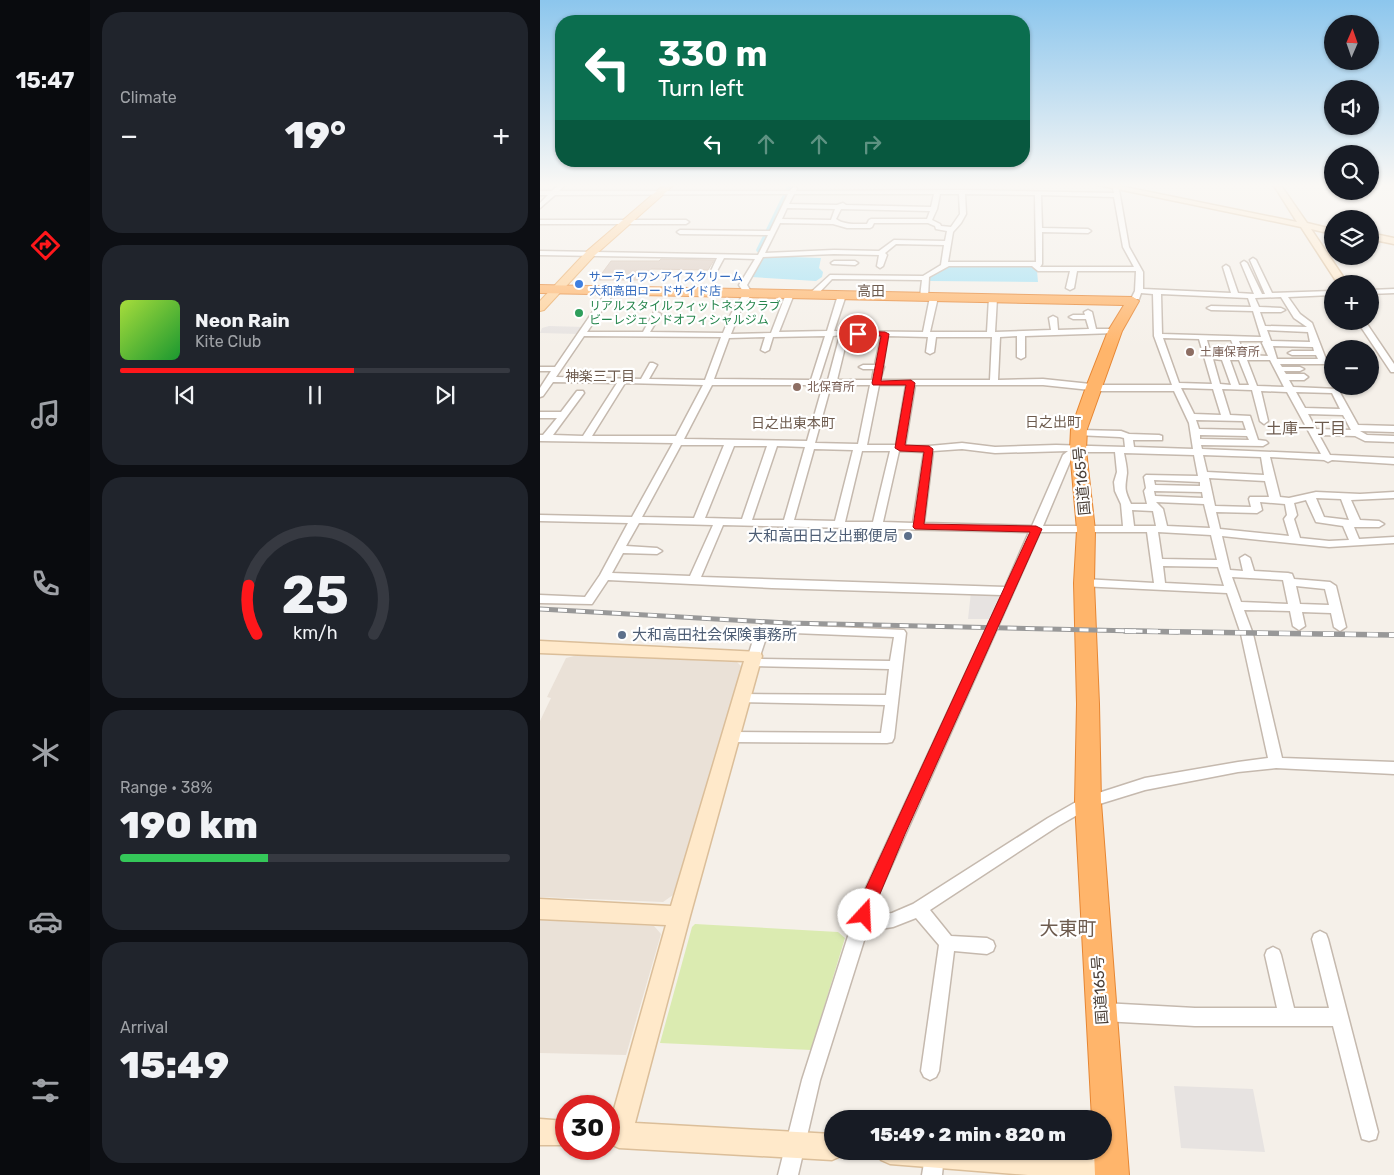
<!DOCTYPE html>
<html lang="en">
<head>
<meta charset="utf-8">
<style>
	:root { --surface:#171b24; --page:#20242c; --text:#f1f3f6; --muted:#9ea1a6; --line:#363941; --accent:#ff171b }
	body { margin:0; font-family:Rubik,"Noto Sans JP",sans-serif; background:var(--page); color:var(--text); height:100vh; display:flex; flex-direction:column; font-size:19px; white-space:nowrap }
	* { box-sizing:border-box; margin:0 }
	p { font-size:16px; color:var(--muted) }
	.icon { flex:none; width:28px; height:28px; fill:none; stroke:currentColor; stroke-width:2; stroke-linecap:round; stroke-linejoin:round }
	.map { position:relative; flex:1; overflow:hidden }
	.drawer { display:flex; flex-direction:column; gap:12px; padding:12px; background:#0d0f14; width:450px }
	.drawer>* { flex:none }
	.guide { position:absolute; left:15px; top:15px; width:475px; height:152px; border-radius:20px; box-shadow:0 1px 4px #0004; background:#0b6e4f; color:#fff; overflow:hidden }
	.needle { width:32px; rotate:2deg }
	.buttons { position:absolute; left:784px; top:15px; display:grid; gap:10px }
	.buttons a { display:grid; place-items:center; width:55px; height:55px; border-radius:50%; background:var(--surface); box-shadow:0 1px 4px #0004; font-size:25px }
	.speed { position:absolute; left:15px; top:1095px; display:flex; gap:10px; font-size:25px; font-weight:700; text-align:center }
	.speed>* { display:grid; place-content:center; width:65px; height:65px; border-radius:50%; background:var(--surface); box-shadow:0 1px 4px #0004; line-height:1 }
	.speed .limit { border:8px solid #d22; background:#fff; color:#111 }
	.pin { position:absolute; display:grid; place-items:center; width:42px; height:42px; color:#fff; margin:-21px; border:2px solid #fff; border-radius:50%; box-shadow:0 1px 5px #0007 }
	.me { position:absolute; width:55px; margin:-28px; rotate:20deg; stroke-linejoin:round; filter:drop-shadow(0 0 4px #0008) }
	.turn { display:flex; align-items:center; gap:18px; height:105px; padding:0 20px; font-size:22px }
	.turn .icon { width:65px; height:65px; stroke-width:2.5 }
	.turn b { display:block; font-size:35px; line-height:42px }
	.lanes { display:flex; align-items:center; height:48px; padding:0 20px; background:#0003; justify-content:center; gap:25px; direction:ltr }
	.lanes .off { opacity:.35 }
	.big { font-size:38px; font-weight:800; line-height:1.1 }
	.drawer .widget { flex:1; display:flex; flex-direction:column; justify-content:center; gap:8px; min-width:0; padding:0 18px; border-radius:20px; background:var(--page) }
	.drawer .dial { align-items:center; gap:0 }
	.dial svg { height:130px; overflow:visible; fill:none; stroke:var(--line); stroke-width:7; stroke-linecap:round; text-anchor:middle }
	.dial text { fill:var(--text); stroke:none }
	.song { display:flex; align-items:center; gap:15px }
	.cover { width:60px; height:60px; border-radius:8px; background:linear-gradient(135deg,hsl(80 70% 55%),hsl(130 70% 35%)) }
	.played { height:5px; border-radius:2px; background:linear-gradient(90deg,var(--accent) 60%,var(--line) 60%) }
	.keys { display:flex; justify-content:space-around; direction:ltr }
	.heat { display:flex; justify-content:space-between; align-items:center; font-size:28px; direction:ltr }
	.charge { height:8px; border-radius:4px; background:linear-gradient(90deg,#34c759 38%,var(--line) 0) }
	.trip { position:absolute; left:284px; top:1110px; width:288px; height:50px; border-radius:25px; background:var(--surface); box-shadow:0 1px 4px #0004; font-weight:800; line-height:50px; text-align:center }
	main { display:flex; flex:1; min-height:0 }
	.tabs { display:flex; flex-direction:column; width:90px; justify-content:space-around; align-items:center; background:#090b0e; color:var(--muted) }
	.tabs .icon { width:35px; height:35px }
	.tabs .active { color:var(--accent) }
	.tabs b { font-size:22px; color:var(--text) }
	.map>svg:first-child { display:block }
	.residential { fill:#eae1d7 }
	.green { fill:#dbebb1 }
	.parking { fill:#e7e3e1 }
	.water { fill:#a3e1f4 }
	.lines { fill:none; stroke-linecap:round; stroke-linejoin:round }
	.river { fill:#a3e1f4; fill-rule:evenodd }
	.building { fill:#dbccc1; stroke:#d3c0b1 }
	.street-casing { stroke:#c5b9ae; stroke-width:3 }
	.secondary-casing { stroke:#dbbe99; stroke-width:3 }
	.primary-casing { stroke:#eaaa63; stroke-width:2 }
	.highway-casing { stroke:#e68633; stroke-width:2 }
	.street { fill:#fff; fill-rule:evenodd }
	.secondary { fill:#ffe9ca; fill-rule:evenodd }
	.primary { fill:#ffd199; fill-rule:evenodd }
	.highway { fill:#ffb56b; fill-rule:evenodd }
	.rail-far1-casing { stroke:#989898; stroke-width:5 }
	.rail-casing { stroke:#989898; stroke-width:5.5 }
	.rail-far1 { stroke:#fff; stroke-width:3; stroke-dasharray:9; stroke-linecap:butt }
	.rail { stroke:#fff; stroke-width:4; stroke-dasharray:11; stroke-linecap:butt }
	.route { fill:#ff171b; stroke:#a60f12 }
	.shop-dot { fill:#3f7fe0; stroke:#fff; stroke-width:2 }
	.leisure-dot { fill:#2e9e5b; stroke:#fff; stroke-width:2 }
	.education-dot { fill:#8d6e63; stroke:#fff; stroke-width:2 }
	.service-dot { fill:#5c6f8a; stroke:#fff; stroke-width:2 }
	.labels { text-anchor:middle; stroke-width:4.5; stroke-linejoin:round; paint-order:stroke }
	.far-shop-label { font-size:12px; fill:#366cbe; stroke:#fff; text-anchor:start }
	.far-leisure-label { font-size:12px; fill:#27864d; stroke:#fff; text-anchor:start }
	.far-education-label { font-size:12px; fill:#785e54; stroke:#fff; text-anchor:start }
	.far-neighbourhood-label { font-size:14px; fill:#6d5b4e; stroke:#fff }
	.street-label { font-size:15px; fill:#4a3f37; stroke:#fff }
	.service-label { font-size:15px; fill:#4e5e75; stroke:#fff; text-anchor:end }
	.neighbourhood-label { font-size:16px; fill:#6d5b4e; stroke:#fff }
	.near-neighbourhood-label { font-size:19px; fill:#6d5b4e; stroke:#fff }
</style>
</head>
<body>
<main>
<nav class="tabs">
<b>15:47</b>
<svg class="icon active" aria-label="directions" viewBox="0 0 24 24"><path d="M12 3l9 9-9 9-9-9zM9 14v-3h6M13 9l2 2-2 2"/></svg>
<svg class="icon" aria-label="music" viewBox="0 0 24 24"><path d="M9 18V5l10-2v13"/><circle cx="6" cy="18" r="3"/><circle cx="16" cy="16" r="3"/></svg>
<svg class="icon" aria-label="phone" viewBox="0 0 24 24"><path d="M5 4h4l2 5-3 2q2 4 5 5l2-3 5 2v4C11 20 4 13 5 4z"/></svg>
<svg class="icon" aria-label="climate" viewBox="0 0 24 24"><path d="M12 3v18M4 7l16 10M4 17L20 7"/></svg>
<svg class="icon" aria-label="car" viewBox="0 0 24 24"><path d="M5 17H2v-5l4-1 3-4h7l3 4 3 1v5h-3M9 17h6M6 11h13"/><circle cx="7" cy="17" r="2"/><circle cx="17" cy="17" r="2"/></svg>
<svg class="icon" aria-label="filters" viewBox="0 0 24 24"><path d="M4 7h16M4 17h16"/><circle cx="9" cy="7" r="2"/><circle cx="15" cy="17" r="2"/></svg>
</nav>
<section class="drawer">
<div class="widget"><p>Climate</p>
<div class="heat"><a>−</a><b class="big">19°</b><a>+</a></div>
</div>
<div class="widget">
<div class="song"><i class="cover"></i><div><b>Neon Rain</b><p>Kite Club</p></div></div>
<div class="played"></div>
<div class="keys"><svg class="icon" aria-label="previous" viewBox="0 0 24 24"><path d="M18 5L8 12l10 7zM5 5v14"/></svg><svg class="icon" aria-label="pause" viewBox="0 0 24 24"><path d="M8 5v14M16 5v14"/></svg><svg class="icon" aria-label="next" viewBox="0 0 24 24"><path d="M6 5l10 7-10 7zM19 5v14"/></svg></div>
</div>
<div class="widget dial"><svg viewBox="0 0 100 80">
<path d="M14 69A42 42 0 1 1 86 69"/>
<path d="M14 69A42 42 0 0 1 9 39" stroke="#ff171b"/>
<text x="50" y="56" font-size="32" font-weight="700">25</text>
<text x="50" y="72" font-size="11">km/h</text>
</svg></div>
<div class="widget"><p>Range · 38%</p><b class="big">190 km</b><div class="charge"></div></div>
<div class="widget"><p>Arrival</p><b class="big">15:49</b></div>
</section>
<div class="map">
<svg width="854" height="1175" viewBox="0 0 854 1175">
	<rect width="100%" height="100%" fill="#f5f0e9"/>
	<path class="residential" d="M38 655 197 662 202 667 133 895 123 902 0 897V721L11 698 7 697 26 658Z
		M0 920 114 926 121 934 86 1055 0 1053Z"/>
	<path class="green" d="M155 924 298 932 305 938 271 1050 120 1043 152 927Z"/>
	<path class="parking" d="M9 326 44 327 38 334 0 333 2 328Z
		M431 592 460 594 451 619H428Z
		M634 1086 713 1089 725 1152 641 1148Z"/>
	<path class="water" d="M225 256 281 258 279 268 283 272 282 277 276 281 211 277Z
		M411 265 494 267 497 271 498 282 390 281 387 279 388 276 405 266Z"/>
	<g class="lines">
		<path class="river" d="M248 184H257L226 250 225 252H217L216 250Z"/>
	</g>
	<path class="building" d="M121 259 174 260 168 270 111 269 104 280H57L71 261H119Z"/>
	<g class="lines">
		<g class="street-casing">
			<path id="street" d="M19 184H26L19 191H250L254 186 257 188 256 191 422 190 574 193 572 184H578L589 247 603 272V289L691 293 683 267 686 265 689 267 698 293 714 294 701 263 704 261 707 263 722 294H725L710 260 713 258 716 260 732 293 792 291V295L748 297 760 314 772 323 787 362 786 364H740L742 367H760L764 369 760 371H744L746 374H764L768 377 764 380H749L753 387 798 389 818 425 854 426V432L820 431 827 435 854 436V442L825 441 815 436 779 435 790 455 854 458V464L792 460 788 462 784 460 730 457 740 497 749 498 776 492 820 494 854 492V498L811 500 820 520 839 521 844 524 839 527H814L819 539 854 537V543L789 547 682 536 690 570 703 571 700 558 705 555 710 558 714 571 748 573 752 574 754 579 790 582 796 586 806 627 800 631 794 627 791 613 762 612 765 626 759 630 753 626 750 611 704 610 713 634 742 758 854 762V774L736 768 698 772 605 790 553 806 518 826 390 910 411 936 447 938 453 941 455 946 453 951 447 954 414 951 399 1071 396 1077 390 1080 384 1077 381 1071 399 945 376 918 353 927 327 931 280 1080 258 1175H238L262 1080 318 905 462 595 232 588 68 580 52 604 0 603V595L45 597 60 575 88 523 0 521V515L92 517 133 443 0 441V435H3L17 418H0V412H21L37 391H43L44 393 13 435 43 436 77 383 13 382 3 396 0 397V388L11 371H0V367H15L69 288H72L76 290 47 332H103L114 312H117L121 314 110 332 183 333 191 314 204 293 199 285 215 259 184 258 177 271 174 273 171 271 177 258 0 255V251L218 255 228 235 140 234 137 232 140 230 230 231 248 194 15 195 0 208V203L8 195H0V191H12ZM254 194H394L391 207 306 205 303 203 297 205 249 204ZM400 194H419L420 214 411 227 401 226 400 224 392 220 397 209ZM425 194 495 195 496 262H408L413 232 421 223 426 214ZM501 195 574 197 583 247 594 267H500L502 264V232L548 233 551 231 548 229 502 228ZM247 208 295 209 291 220 242 219ZM301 209 390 211 387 219H331L329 220 327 224C316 224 304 225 296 219ZM240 223 293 224 307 228H330L332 227 334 223H388L395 226 396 229 407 231 405 241 354 240 339 251 294 250 225 253ZM356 244 404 245 401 265 383 276 290 275 269 294 276 296 292 279 382 280 380 297 384 299 388 297 389 277 409 266H492L498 271H530L526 288 530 290 534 288 537 271H596L595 291 592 297 596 299H599L601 293 613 294 614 336 632 385H560L503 379 458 380 460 337 477 336V357L481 359 485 357V336L575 333 579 331 575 329H556L552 312 548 310 544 312 545 315H533L529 317 533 319H546L549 329 518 330 517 318 513 316 509 318 511 330 455 332 457 298 453 296 449 298 447 332H390L398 297 394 295 390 297 383 332 294 331 306 295 302 293 298 295 287 331 239 332 254 294 250 292 246 294 231 333 191 334 199 314 212 293 207 285 223 257 294 254 339 255 337 266 340 268 343 266 347 255 345 253ZM621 294 708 298 711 307 671 306 667 308 671 310 713 311 721 337 622 334ZM741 297 754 318 767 327 725 326 720 312H741L745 310 741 308 719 307 715 298ZM727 330 768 332 770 342 731 341ZM300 335 288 380H279L293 336ZM308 335 341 336 335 365H323L319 367 323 369H334L332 380H297ZM44 336 181 337 165 380 109 379 117 365 113 363H110L101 379 16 377ZM285 336 271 380 174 379 189 338 225 337 221 350 225 352 229 350 233 337ZM348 336 388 337 386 352 390 354 394 352 396 337H452L450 380H340L344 367 343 365ZM623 338 659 339 672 384 639 383ZM667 340H691L697 355H671ZM699 341H723L722 343 728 356 705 355ZM733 346 773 347 774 351H752L748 353 752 355H776L778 359H737ZM673 359 682 360 691 385 680 384ZM690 360H699L709 385H699ZM707 360H730L744 387 717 386ZM85 383 163 385 136 436H52ZM172 385H283L267 441 144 439ZM291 385H330L318 444 275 443ZM339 385H366L356 445H327ZM375 385H503L560 391H634L649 423 653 449 594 447 593 440H622V436L619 435 589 434 581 431 539 430 534 433 536 435 580 437 584 438 585 447 516 445 455 447 422 443 389 446H365ZM641 388 673 389 681 415 654 414ZM682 389 712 390 720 421 724 424 728 421 721 391 747 392 781 454 662 449 661 445 723 446 728 443 726 441 718 440 710 416 690 415ZM756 392 792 393 800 409 765 408ZM768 414 803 415 811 430 776 429ZM656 420 703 421 706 430 659 429ZM660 435 707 436 709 440 660 439ZM141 445H184L154 518 102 517ZM194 446H227L202 519 165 518ZM237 446 265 447 244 520H212ZM274 449 313 450 295 521 254 520ZM422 449 455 453 528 451 523 455 492 526 384 523 393 451ZM322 451H350L333 522H305ZM359 451 384 452 373 523 343 522ZM542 452H575L577 472 574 482 575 491 581 504 583 526H503L532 457ZM584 453 654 455 658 476 606 475 604 477 606 488 604 491 607 504H591C584 489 585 489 587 473 587 467 585 459 584 453ZM663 455 721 457 724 475 667 472ZM669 478 725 481 729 497H710L709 499 711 507 675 506ZM614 480 660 482V486L615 485ZM614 491 662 492 663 498 615 496ZM776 498 801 499 809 520 784 517ZM766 500 776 522 803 526 809 540 789 541 760 538 754 519 757 515 754 503ZM616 502 664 504 670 528 627 526 623 509ZM720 502 745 504 747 515 744 519 749 536 680 529 676 512 717 513 722 510ZM592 510 613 511 616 526H594ZM99 523 173 525 150 576 72 573 83 553 117 554 122 551 117 548 86 546ZM183 525 489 532 465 587 161 577ZM500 532H607L614 583 544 579 538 583 540 586 687 593 701 634 728 758 698 762 605 778 543 798 508 818 373 904 352 913 331 916 334 905ZM618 532 671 535 677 560 622 559ZM623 566 678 567 684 586 625 583ZM692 577 743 580 748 604 701 602ZM756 586 785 589 789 605 760 604Z
				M0 220H146L149 222 146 224H0Z
				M294 261H315L318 263 315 265 292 264 291 263Z
				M854 289V293L830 294V290Z
				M817 321H825L854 364V372H851Z
				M223 624 364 630 366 633 354 738 352 742 347 743 191 742 186 741 184 737 186 733 191 732 341 733 345 705 197 702 196 699 197 696 202 694 346 695 349 669 208 666 206 663 210 659 208 656 217 628ZM228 632 354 637 350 661 219 659Z
				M780 931 786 934 788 939 838 1132 836 1139 829 1141 822 1139 820 1132 793 1026H655L563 1021 557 1018 554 1012 557 1006 563 1003 655 1008H737L725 955 727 950 733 947 739 950 741 955 754 1008H789L772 939 774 934Z
				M386 1151H402L404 1155 402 1175H382Z"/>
		</g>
		<g class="secondary-casing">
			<path id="secondary" d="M553 184H570L757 222 733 184H740L767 223 792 229V234L771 229 808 284H798L761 227Z
				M830 233 854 238V244L830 239Z
				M0 641 220 652 222 656 150 916 95 1123 292 1134V1151H303L301 1156 292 1160 79 1148 70 1144 69 1127 126 925 0 919V899L131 906 204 661 0 653Z
				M0 1119 26 1121V1145H0Z
				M337 1151H511L572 1156 581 1160 585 1169 582 1175H488L350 1164 341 1160Z"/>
		</g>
		<g class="primary-casing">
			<path id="primary" d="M125 184H135L55 255 4 310 0 311V301L47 251Z"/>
		</g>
		<g class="highway-casing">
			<path id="highway" d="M0 285 593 297 599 301 582 331 547 429 546 450 555 530 554 583 559 704 561 802 589 1175H555L554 1151H562V1119H552L535 802 537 704 534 583 537 530 530 450 531 429 546 387 568 331 584 305 0 293Z"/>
		</g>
		<use href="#street" class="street"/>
		<use href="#secondary" class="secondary"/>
		<use href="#primary" class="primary"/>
		<use href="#highway" class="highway"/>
		<g class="rail-far1-casing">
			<path id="rail-far1" d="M0 609 248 623 638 632"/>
		</g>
		<g class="rail-casing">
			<path id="rail" d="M585 631 854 635"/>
		</g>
		<use href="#rail-far1" class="rail-far1"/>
		<use href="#rail" class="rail"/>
	</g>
	<linearGradient id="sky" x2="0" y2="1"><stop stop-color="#8cc6ed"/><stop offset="0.53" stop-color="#faf8f5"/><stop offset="1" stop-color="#faf8f5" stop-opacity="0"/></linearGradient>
	<rect width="854" height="349" fill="url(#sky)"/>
	<path class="route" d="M318 331 345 332 349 334 341 381 371 380 375 383 365 445 389 446 393 449 384 524 496 526 502 529 365 834 329 920 324 922 318 920 316 915 318 905 490 532 375 529 373 527 384 452 360 451 355 448 366 385H333L332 383 341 336 316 335V332Z"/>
	<circle class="shop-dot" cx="39" cy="284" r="5"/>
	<circle class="leisure-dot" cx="39" cy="313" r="5"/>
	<g class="education-dot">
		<circle cx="650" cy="352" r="5"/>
		<circle cx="257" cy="387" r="5"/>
	</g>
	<g class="service-dot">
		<circle cx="368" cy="536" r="5"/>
		<circle cx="82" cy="635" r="5"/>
	</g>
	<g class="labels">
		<g class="far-shop-label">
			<text x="49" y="281">サーティワンアイスクリーム<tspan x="49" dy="14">大和高田ロードサイド店</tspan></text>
		</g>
		<g class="far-leisure-label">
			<text x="49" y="310">リアルスタイルフィットネスクラブ<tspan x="49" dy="14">ビーレジェンドオフィシャルジム</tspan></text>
		</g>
		<g class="far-education-label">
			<text x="660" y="356">土庫保育所</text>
			<text x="267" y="391">北保育所</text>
		</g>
		<g class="far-neighbourhood-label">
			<text x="331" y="296">高田</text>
			<text x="60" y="381">神楽三丁目</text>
			<text x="513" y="427">日之出町</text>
			<text x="253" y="428">日之出東本町</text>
		</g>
		<g class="street-label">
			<text transform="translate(542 481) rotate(-95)" y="5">国道165号</text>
			<text transform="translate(560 990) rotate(-94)" y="5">国道165号</text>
		</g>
		<g class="service-label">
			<text x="358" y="541">大和高田日之出郵便局</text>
			<text x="92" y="640" text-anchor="start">大和高田社会保険事務所</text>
		</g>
		<g class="neighbourhood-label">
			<text x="766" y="434">土庫一丁目</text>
		</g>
		<g class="near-neighbourhood-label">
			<text x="528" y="935">大東町</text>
		</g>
	</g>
</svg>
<div class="buttons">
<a><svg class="needle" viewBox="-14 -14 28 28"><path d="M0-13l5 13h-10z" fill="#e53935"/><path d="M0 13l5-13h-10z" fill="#9ea1a6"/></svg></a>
<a><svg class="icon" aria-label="sound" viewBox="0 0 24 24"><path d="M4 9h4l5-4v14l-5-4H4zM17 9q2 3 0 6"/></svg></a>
<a><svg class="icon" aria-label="search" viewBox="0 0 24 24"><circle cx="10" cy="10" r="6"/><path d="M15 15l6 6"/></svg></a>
<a><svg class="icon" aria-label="layers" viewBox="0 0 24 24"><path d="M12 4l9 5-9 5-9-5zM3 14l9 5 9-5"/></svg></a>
<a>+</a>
<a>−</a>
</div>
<div class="speed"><div class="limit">30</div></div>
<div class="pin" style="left:318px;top:334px;background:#d93025"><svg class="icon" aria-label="arrive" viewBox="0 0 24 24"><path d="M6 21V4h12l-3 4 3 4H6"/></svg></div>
<svg class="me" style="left:324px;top:915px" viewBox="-20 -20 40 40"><circle r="19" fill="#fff"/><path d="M0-13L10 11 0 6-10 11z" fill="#ff171b"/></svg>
<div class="trip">15:49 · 2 min · 820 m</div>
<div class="guide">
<div class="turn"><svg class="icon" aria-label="left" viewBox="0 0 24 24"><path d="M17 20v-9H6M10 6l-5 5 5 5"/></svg><div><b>330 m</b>Turn left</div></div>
<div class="lanes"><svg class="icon" aria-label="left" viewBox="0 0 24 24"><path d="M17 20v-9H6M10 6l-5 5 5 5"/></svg><svg class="icon off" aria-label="ahead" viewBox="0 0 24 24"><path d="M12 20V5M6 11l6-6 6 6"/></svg><svg class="icon off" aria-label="ahead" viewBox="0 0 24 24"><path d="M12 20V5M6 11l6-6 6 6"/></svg><svg class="icon off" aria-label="right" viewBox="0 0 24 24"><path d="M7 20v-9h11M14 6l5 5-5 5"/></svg></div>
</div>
</div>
</main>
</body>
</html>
